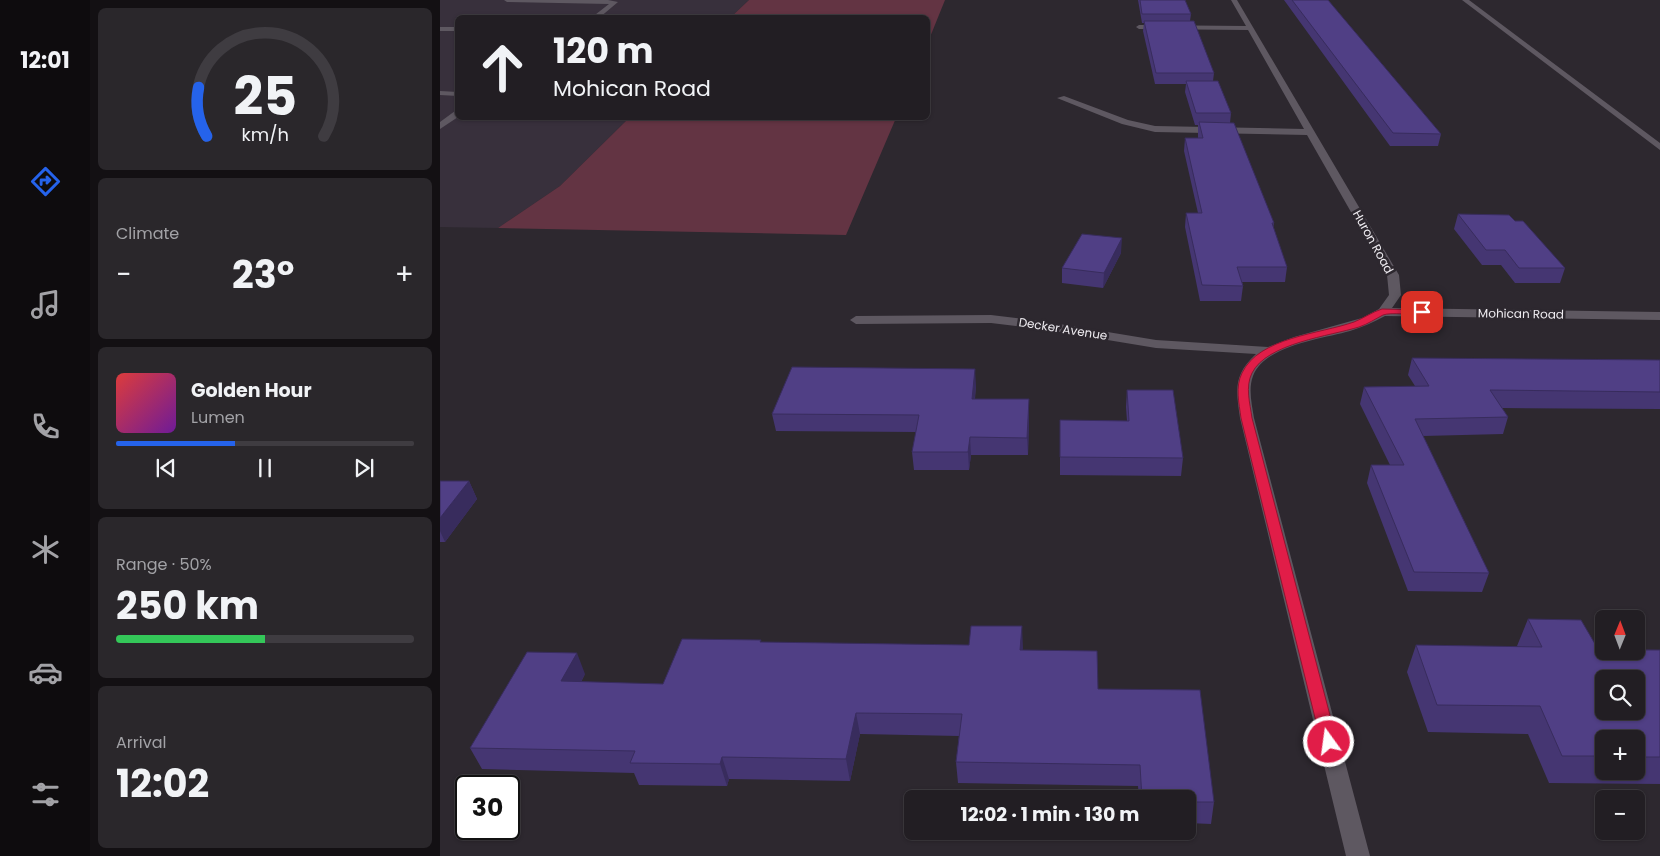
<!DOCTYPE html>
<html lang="en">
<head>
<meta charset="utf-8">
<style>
	:root { --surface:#221e23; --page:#2a272b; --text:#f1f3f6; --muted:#a2a2a6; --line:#3f3c41; --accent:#2563eb }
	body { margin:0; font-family:Poppins,sans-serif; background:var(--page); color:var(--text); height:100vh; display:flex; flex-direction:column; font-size:19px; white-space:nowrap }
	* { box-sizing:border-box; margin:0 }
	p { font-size:16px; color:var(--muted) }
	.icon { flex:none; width:28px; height:28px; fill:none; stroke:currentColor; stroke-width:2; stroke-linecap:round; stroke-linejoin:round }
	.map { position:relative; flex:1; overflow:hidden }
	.panel { display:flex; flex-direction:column; gap:8px; padding:8px; background:#131013; width:350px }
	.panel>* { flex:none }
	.guide { position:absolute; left:15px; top:15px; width:475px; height:105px; border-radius:8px; box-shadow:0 1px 4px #0004,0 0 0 1px var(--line); background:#221e23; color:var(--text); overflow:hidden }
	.needle { width:32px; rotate:1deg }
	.controls { position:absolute; left:1155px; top:610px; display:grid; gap:10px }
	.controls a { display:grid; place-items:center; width:50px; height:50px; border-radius:8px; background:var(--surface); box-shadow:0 1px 4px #0004,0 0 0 1px var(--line); font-size:25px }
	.speed { position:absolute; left:15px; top:775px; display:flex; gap:10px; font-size:25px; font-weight:700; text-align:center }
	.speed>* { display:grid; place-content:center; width:65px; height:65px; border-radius:50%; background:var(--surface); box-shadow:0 1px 4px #0004,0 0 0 1px var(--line); line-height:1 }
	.speed .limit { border:2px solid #111; border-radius:8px; background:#fff; color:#111 }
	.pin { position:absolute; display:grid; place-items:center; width:42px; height:42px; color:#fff; margin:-21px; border-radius:10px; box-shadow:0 2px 8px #0006 }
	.me { position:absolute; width:55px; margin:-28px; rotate:346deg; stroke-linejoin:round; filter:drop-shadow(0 0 4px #0008) }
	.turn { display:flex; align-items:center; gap:18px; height:105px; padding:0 15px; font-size:22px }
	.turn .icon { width:65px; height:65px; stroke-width:2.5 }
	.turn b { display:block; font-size:35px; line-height:42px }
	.big { font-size:38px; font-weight:700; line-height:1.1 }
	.panel .tile { flex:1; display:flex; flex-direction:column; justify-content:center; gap:8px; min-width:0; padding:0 18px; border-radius:8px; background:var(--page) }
	.panel .dial { align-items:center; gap:0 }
	.dial svg { height:130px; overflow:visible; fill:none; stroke:var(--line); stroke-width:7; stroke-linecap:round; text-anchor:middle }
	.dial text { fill:var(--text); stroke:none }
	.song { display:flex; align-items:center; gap:15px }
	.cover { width:60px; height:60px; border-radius:8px; background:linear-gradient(135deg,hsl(0 70% 55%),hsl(280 70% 35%)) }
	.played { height:5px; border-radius:2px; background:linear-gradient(90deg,var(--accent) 40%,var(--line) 40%) }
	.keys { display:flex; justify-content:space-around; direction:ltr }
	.heat { display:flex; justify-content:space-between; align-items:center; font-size:28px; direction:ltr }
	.charge { height:8px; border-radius:4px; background:linear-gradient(90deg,#34c759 50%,var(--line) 0) }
	.trip { position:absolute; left:464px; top:790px; width:292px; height:50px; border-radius:8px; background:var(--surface); box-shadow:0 1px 4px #0004,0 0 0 1px var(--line); font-weight:700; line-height:50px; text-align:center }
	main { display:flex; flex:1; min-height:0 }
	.tabs { display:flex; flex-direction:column; width:90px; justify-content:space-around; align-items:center; background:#0e0c0e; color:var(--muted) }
	.tabs .icon { width:35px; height:35px }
	.tabs .selected { color:var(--accent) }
	.tabs b { font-size:22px; color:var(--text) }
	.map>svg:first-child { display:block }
	.built { fill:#38303c }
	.green { fill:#633443 }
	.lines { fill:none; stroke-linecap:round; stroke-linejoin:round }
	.minor { fill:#5e5861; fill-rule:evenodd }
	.wall { fill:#453672; fill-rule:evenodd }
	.shaded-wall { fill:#382c5d }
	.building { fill:#503f85; stroke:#382c5d; fill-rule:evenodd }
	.route { fill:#e11d48; stroke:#92132f }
	.labels { text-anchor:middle; stroke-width:5; stroke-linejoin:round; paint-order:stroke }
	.street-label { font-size:12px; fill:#efecf1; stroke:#2d282f }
</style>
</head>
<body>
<main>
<nav class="tabs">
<b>12:01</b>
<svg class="icon selected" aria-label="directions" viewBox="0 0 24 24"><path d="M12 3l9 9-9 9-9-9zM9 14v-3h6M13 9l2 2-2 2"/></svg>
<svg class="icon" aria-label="music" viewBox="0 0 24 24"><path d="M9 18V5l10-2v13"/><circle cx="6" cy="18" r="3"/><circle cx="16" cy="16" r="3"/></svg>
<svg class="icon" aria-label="phone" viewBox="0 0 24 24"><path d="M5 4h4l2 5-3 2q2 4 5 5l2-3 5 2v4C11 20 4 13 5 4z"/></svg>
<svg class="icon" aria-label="climate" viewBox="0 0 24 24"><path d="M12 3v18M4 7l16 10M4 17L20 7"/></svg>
<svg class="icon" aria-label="car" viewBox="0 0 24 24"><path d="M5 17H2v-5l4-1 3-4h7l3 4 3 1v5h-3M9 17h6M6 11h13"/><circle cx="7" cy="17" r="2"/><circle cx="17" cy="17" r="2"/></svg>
<svg class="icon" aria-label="filters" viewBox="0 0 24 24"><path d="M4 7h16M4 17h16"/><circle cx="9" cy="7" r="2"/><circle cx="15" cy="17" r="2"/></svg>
</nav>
<section class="panel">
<div class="tile dial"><svg viewBox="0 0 100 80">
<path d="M14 69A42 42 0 1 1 86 69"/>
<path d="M14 69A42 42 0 0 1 9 39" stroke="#2563eb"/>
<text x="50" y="56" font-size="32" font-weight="700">25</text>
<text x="50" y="72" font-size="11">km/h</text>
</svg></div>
<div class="tile"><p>Climate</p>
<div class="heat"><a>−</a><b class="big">23°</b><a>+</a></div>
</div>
<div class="tile">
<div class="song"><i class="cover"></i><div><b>Golden Hour</b><p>Lumen</p></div></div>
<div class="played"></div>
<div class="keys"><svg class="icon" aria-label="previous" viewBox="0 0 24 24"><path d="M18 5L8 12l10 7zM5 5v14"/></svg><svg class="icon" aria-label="pause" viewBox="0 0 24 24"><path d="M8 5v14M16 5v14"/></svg><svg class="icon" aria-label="next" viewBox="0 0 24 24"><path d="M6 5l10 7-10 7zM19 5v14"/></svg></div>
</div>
<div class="tile"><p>Range · 50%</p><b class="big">250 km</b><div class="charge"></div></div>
<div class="tile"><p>Arrival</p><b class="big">12:02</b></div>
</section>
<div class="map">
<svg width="1220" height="856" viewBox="0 0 1220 856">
	<rect width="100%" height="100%" fill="#2d282f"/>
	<path class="built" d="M0 0H309L291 17 18 18V118H189L120 186 58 228 0 227Z"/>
	<path class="green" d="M309 0H505L488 42V18L291 17Z
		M189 118H456L406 235 58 228 120 186Z"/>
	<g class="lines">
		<path class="minor" d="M64 0H168L178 2 159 18H151L169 4 67 2Z
			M791 0H797L959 275 961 295 952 308 1220 312V320L945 316C934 322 923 327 910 331 882 339 825 345 813 376 808 389 812 405 814 418L930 856H906L800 418C796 390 793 375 816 354L716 348 601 329 551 323 416 324 410 320 416 316 551 315 601 321 716 340 828 347 854 337 922 318 939 309 949 295 947 275 867 135 715 132 682 124 617 98 624 96 688 120 715 126 864 129 808 30 699 29 696 27 699 25 806 26Z
			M1022 0H1029L1220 143V150Z
			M0 27H18V31H0Z
			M0 91 18 92V96L0 95Z
			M15 111H18V117L0 129V122Z"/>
	</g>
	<path class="wall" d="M698 0H745L751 14 750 21 774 73 773 81 791 113 790 123 834 223 833 228 847 267 845 282H802L803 286 801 301H760L745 227 746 213H758L744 151 745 138H758V125H755L745 92 746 84H715L703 31 704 23H702Z
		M844 0H888L1001 134 998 146H950Z
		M1018 214 1075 221 1125 268 1120 283H1075L1061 265H1042L1014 229Z
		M681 253 663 288 622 283V268Z
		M972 358 1220 360V409L1062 408 1068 417 1063 434 983 436 1049 573 1042 592 968 591 927 483 931 465H950L920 404 924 387 975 386 968 375Z
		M536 385 535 399 589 416 588 455H531L529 470H474L472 452 476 432 336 431 332 414Z
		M687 390 743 458 741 476 620 475V420L687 421 686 407Z
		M0 481H29L37 499 5 542H0Z
		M1088 619 1158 649 1220 650V784L1109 783 1088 734 988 732 967 672 976 645 1078 647 1077 646ZM1164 739H1196V771H1164Z
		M321 642 583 650 658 689 774 802 771 824 748 823V799H699L698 786 518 783 516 762 519 736 420 734 410 781 289 779 287 786 199 785 194 773 42 769 30 748 145 674 141 682 223 684Z"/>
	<path class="shaded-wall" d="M682 238 681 253 663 288 664 273Z
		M535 369 536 385 533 416 532 399Z
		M589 399V416L588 455 587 438Z
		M530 437 531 455 529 470 528 452Z
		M29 481 37 499 5 542 0 531V518Z
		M582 626 583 648 581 671 580 650Z
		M137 653 145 674 130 703 121 681Z
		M416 713 420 734 410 781 406 759Z
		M282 757 289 779 287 786 280 764Z"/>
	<path class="building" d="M700 0H745L751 14H702Z
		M852 0H888L1001 134 953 133Z
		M704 21H754L774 73H716Z
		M746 81H778L791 113H756Z
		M759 122 794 123 834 223H832L847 267H797L803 286 762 285 746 213H762L745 138H763Z
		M1018 214 1069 215 1075 221H1083L1125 268H1079L1065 250H1046Z
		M642 234 682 238 664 273 622 268Z
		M972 358 1220 360V392L1050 390 1068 417 975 419 1049 573 974 572 931 465H964L924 387 989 386Z
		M352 367 535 369 532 399H589L587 438 530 437 528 452H472L479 415 332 414Z
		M687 390H733L743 458 620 457V420L689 421Z
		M0 481H29L0 518Z
		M1088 619 1141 620 1158 649H1164V651H1196V650H1220V757H1196V739H1164V756H1122L1100 706 997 705 976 645 1102 647ZM1164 679H1196V711H1164Z
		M531 626H582L580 650 657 651 658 689 760 690 774 802H748V799H702L700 765 516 762 522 714 416 713 406 759 282 757 280 764 190 763 195 751 30 748 87 652 137 653 121 681 223 684 242 639 321 640 320 642 529 645Z"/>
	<path class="route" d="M942 309 982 310 986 312 982 315C972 315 951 312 943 315 935 319 928 324 919 327 890 336 827 343 812 373 805 387 810 403 812 418L897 742 895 747 889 749 883 747 881 742 801 418C799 403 795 387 802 373 819 337 880 334 914 322 924 318 932 312 942 309Z"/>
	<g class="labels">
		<g class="street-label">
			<text transform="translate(933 242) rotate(61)" y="4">Huron Road</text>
			<text transform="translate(1081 314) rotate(1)" y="4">Mohican Road</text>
			<text transform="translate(623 329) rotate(9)" y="4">Decker Avenue</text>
		</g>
	</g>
</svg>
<div class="controls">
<a><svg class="needle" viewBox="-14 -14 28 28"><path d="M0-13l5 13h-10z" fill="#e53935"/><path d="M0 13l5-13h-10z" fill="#a2a2a6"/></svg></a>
<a><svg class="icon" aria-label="search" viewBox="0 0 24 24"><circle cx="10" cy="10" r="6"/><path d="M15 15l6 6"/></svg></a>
<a>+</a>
<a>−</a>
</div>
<div class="speed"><div class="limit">30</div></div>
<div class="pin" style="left:982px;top:312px;background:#d93025"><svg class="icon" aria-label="arrive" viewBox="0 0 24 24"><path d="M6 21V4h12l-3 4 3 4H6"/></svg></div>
<svg class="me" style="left:889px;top:742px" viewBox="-20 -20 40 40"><circle r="17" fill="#e11d48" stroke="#fff" stroke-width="3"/><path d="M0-11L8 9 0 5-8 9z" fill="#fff"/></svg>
<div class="trip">12:02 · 1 min · 130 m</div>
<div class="guide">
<div class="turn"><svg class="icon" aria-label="ahead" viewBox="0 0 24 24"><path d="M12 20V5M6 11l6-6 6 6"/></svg><div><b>120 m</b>Mohican Road</div></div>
</div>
</div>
</main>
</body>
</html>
